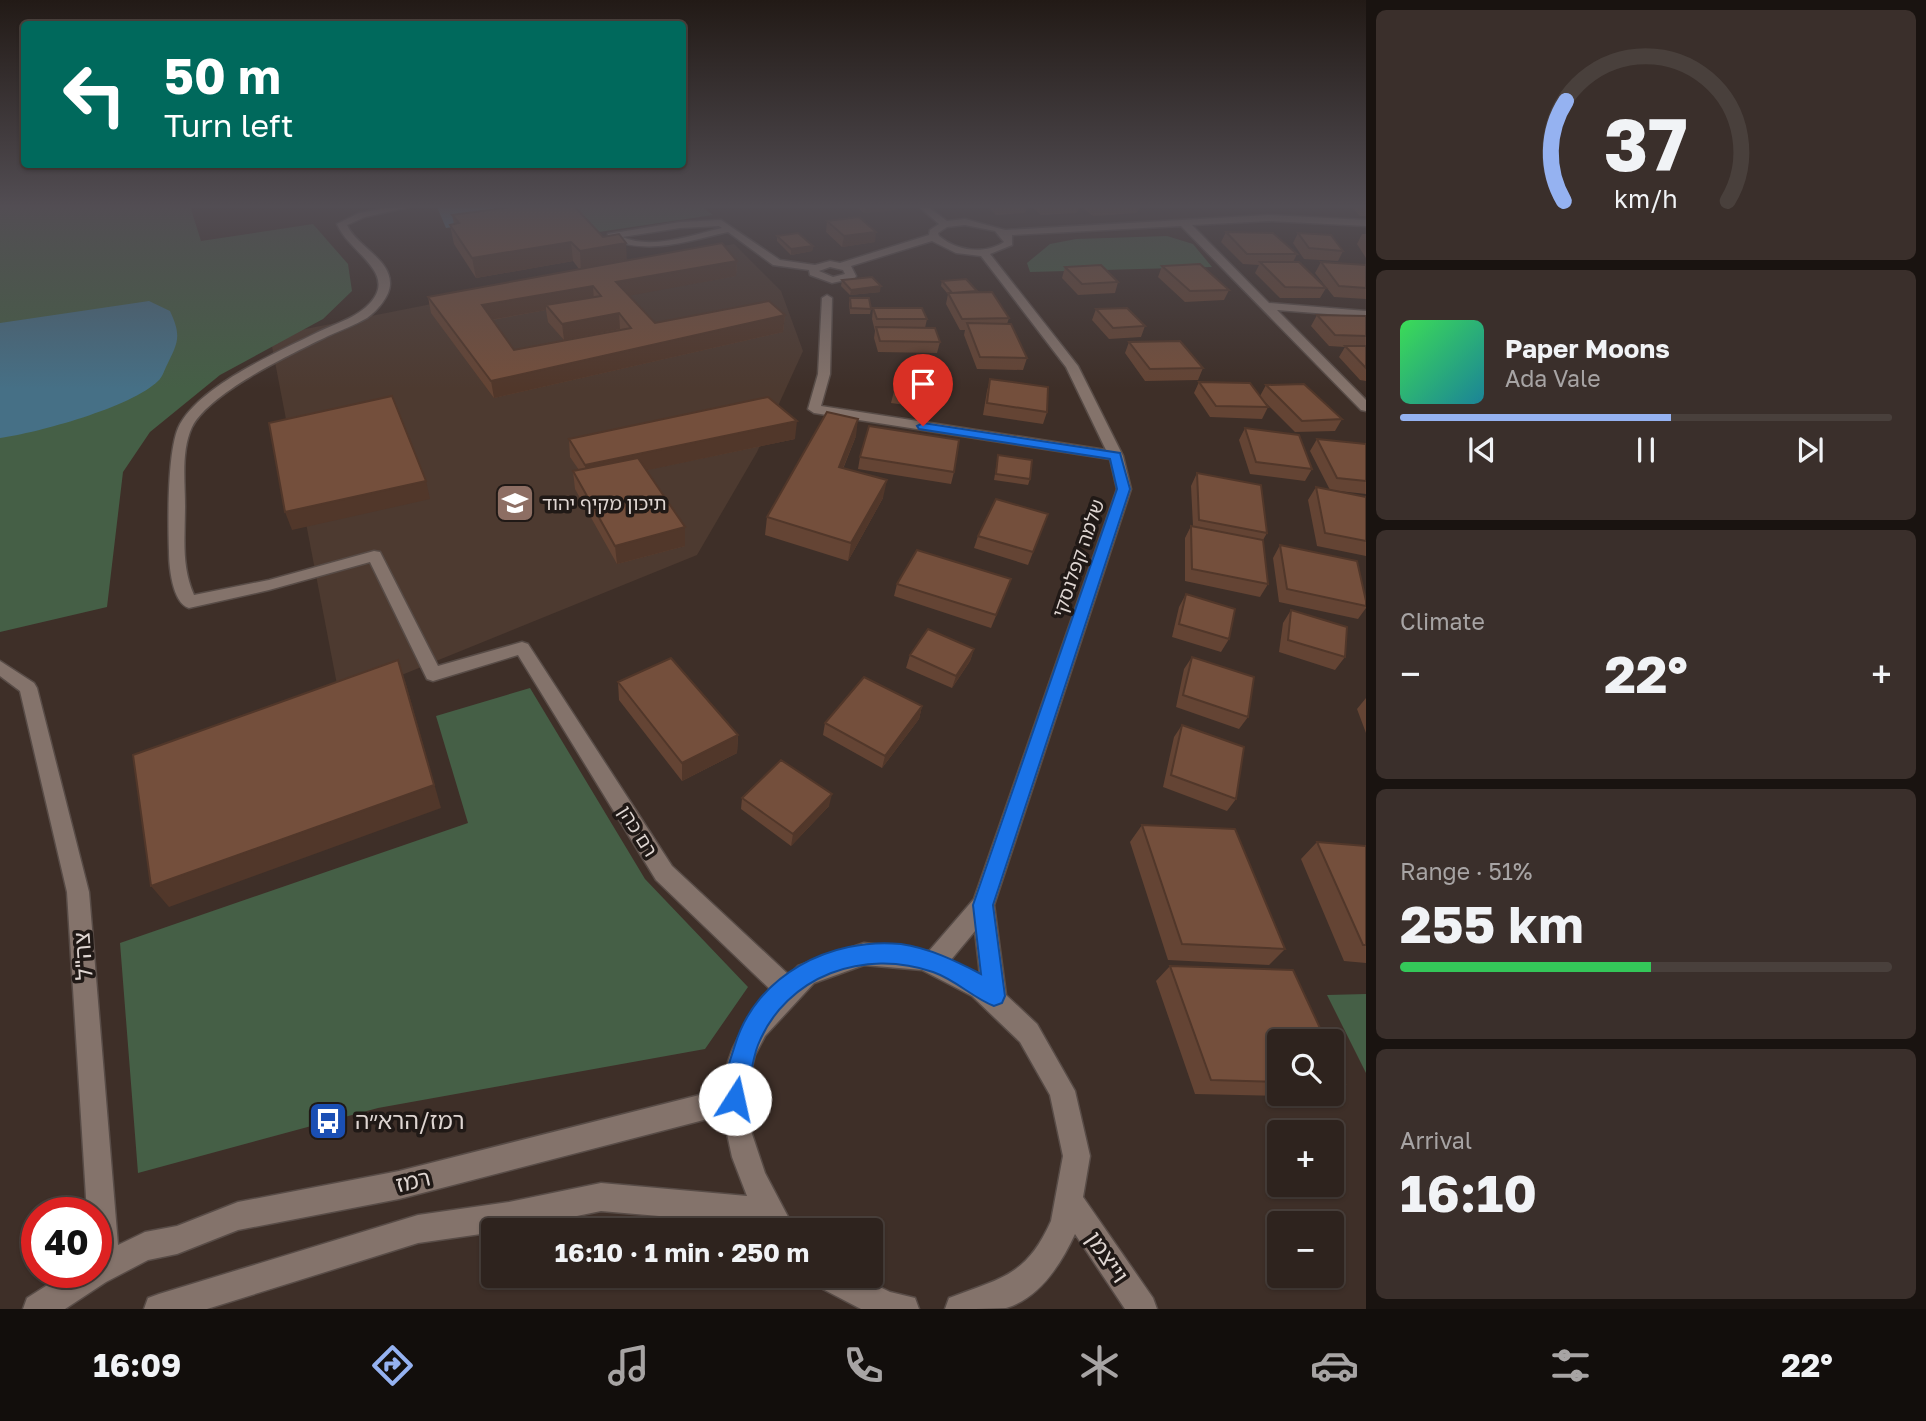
<!DOCTYPE html>
<html lang="en">
<head>
<meta charset="utf-8">
<style>
	:root { --surface:#2e231e; --page:#3a2f2b; --text:#f1f3f6; --muted:#a7a4a4; --line:#49403c; --accent:#95b2f1 }
	body { margin:0; font-family:"Golos Text","Noto Sans Hebrew",sans-serif; background:var(--page); color:var(--text); height:100vh; display:flex; flex-direction:column; font-size:26px; white-space:nowrap }
	* { box-sizing:border-box; margin:0 }
	p { font-size:23px; color:var(--muted) }
	.icon { flex:none; width:38px; height:38px; fill:none; stroke:currentColor; stroke-width:2; stroke-linecap:round; stroke-linejoin:round }
	.map { position:relative; flex:1; overflow:hidden }
	.side { display:flex; flex-direction:column; gap:10px; padding:10px; background:#191310; width:560px }
	.side>* { flex:none }
	.guide { position:absolute; left:21px; top:21px; width:665px; height:147px; border-radius:7px; box-shadow:0 2px 5px #0004,0 0 0 2px var(--line); background:#00695c; color:#fff; overflow:hidden }
	.controls { position:absolute; left:1267px; top:1029px; display:grid; gap:14px }
	.controls a { display:grid; place-items:center; width:77px; height:77px; border-radius:7px; background:var(--surface); box-shadow:0 2px 5px #0004,0 0 0 2px var(--line); font-size:35px }
	.speed { position:absolute; left:21px; top:1197px; display:flex; gap:14px; font-size:35px; font-weight:700; text-align:center }
	.speed>* { display:grid; place-content:center; width:91px; height:91px; border-radius:50%; background:var(--surface); box-shadow:0 2px 5px #0004,0 0 0 2px var(--line); line-height:1 }
	.speed .limit { border:10px solid #d22; background:#fff; color:#111 }
	.pin { position:absolute; display:grid; place-items:center; width:60px; height:60px; color:#fff; margin:-72px -30px; border-radius:50% 50% 50% 0; rotate:-45deg; box-shadow:0 0 7px #0007 }
	.pin .icon { rotate:45deg }
	.me { position:absolute; width:77px; margin:-38px; rotate:10deg; stroke-linejoin:round; filter:drop-shadow(0 0 5px #0008) }
	.turn { display:flex; align-items:center; gap:24px; height:147px; padding:0 28px; font-size:32px }
	.turn .icon { width:91px; height:91px; stroke-width:2.5 }
	.turn b { display:block; font-size:49px; line-height:60px }
	.big { font-size:52px; font-weight:700; line-height:1.1 }
	.side .widget { flex:1; display:flex; flex-direction:column; justify-content:center; gap:10px; min-width:0; padding:0 24px; border-radius:10px; background:var(--page) }
	.side .dial { align-items:center; gap:0 }
	.dial svg { height:182px; overflow:visible; fill:none; stroke:var(--line); stroke-width:7; stroke-linecap:round; text-anchor:middle }
	.dial text { fill:var(--text); stroke:none }
	.song { display:flex; align-items:center; gap:21px }
	.cover { width:84px; height:84px; border-radius:10px; background:linear-gradient(135deg,hsl(130 70% 55%),hsl(190 70% 35%)) }
	.played { height:7px; border-radius:4px; background:linear-gradient(90deg,var(--accent) 55%,var(--line) 55%) }
	.keys { display:flex; justify-content:space-around; direction:ltr }
	.heat { display:flex; justify-content:space-between; align-items:center; font-size:38px; direction:ltr }
	.charge { height:10px; border-radius:5px; background:linear-gradient(90deg,#34c759 51%,var(--line) 0) }
	.trip { position:absolute; left:481px; top:1218px; width:402px; height:70px; border-radius:7px; background:var(--surface); box-shadow:0 2px 5px #0004,0 0 0 2px var(--line); font-weight:700; line-height:70px; text-align:center }
	.dock { display:flex; height:112px; justify-content:space-around; align-items:center; background:#120e0c; color:var(--muted) }
	.dock .icon { width:49px; height:49px }
	.dock .selected { color:var(--accent) }
	.dock b { font-size:32px; color:var(--text) }
	main { display:flex; flex:1; min-height:0 }
	.map>svg:first-child { display:block }
	.built { fill:#4d3a30 }
	.green { fill:#455f46 }
	.water { fill:#467086 }
	.lines { fill:none; stroke-linecap:round; stroke-linejoin:round }
	.minor-casing { stroke:#584c47; stroke-width:3 }
	.minor { fill:#84736b; fill-rule:evenodd }
	.wall { fill:#644434; fill-rule:evenodd }
	.shaded-wall { fill:#51372a }
	.building { fill:#744f3c; stroke:#51372a; stroke-width:2; fill-rule:evenodd }
	.route { fill:#1a73e8; stroke:#114b97; stroke-width:2 }
	.labels { text-anchor:middle; stroke-width:7; stroke-linejoin:round; paint-order:stroke }
	.poi-label { font-size:19px; fill:#dfd6d2; stroke:#201916; text-anchor:start }
	.street-label { font-size:19px; fill:#dfd6d2; stroke:#201916 }
	.near-street-label { font-size:23px; fill:#dfd6d2; stroke:#201916 }
	.near-poi-label { font-size:23px; fill:#dfd6d2; stroke:#201916; text-anchor:start }
</style>
</head>
<body>
<main>
<div class="map">
<svg width="1366" height="1309" viewBox="0 0 1366 1309">
	<rect width="100%" height="100%" fill="#3e2f28"/>
	<path class="built" d="M734 244 781 291 803 351 757 452 697 555 340 700 270 336Z"/>
	<path class="green" d="M0 206H190L201 241 313 224 348 264 352 291 323 319 220 375 150 432 123 472 107 607 0 632Z
		M570 206H701L713 215 592 233Z
		M1167 236 1193 244 1212 267 1030 272 1027 263 1050 244 1076 239Z
		M530 688 645 879 748 987 705 1049 378 1108 138 1173 120 943 468 823 436 716Z
		M1366 994V1073L1327 995Z"/>
	<path class="water" d="M513 206 518 218 446 228 437 207Z
		M149 301 170 311C182 337 178 342 166 367 164 371 162 378 158 381 132 407 37 433 0 438V323Z"/>
	<g class="lines">
		<g class="minor-casing">
			<path id="minor" d="M397 206H414L365 217 347 225C356 246 391 259 390 284 390 296 377 311 367 318 355 325 341 330 328 336 293 353 210 392 192 427 181 451 185 481 185 506 185 537 181 566 194 595L269 580 374 551 380 552 438 666 522 642 528 644 672 866 789 975 798 966 864 943 929 951 974 899 1117 489 1110 459 814 413 808 409 818 374 822 298 827 295 832 298 830 374 821 406 1106 450 1066 367 981 256 956 253 932 241 851 266 856 276 855 278 832 283 810 275 809 270 773 265 728 232C687 241 648 256 608 238V234L680 222 721 220 780 260 815 265 830 261 840 263 929 235 930 230 939 224 918 206H927L947 221 965 219 1005 230 1269 215 1366 220V226L1269 221 1192 225 1269 303 1366 311V317L1277 310 1366 400V411L1361 410 1181 226 1012 235V245L990 254 1078 366 1123 456 1131 489 994 905 1006 995 1037 1024 1075 1091 1090 1156 1083 1197 1153 1298 1157 1309H1125L1075 1234C1061 1264 1040 1298 1006 1308 988 1309 963 1309 945 1309L949 1298C1000 1278 1026 1277 1051 1221L1063 1156 1050 1095 1020 1042 972 996 922 970 864 965 814 983 765 1036 755 1055 749 1079 748 1105 751 1131 765 1173 795 1230H765L763 1225 601 1211 509 1230 418 1243 207 1309H144L148 1298 159 1294 418 1215 509 1202 601 1183 747 1196 732 1157 723 1115 399 1199 238 1230 177 1254 148 1260 106 1282 65 1309H23L27 1298 68 1272H96V1213H87L67 892 20 691 0 676V661L34 683 37 688 89 892 118 1245 145 1232 177 1226 238 1202 399 1171 723 1089C726 1049 746 1020 773 992L656 880 518 655 433 681 427 679 370 562 269 590 189 608C172 603 169 566 169 551 168 522 167 447 180 424 203 384 276 353 316 333 336 323 361 317 374 298 393 270 347 250 337 224L359 213ZM965 225 995 231 1004 242C984 255 957 251 939 236L938 233 947 227ZM719 226 722 228C691 235 653 250 622 237L680 228ZM830 267 843 270 845 274 833 277 819 271ZM975 931 980 975 950 961Z
				M812 1276H857L890 1292 915 1298 919 1309H861L817 1286Z"/>
		</g>
		<use href="#minor" class="minor"/>
	</g>
	<path class="wall" d="M519 206 627 260 737 261 736 276 629 295 655 323 785 315 783 332 494 398 431 313 428 297 579 269 573 261 476 278 454 244 450 225 454 224 452 215ZM546 310 548 322 564 340 621 330 514 350 492 320Z
		M855 206H896V210L864 213Z
		M987 206H1027L1025 213 996 215Z
		M1031 206H1079L1077 213 1041 215Z
		M1081 206H1140L1137 213 1093 216Z
		M1351 206H1366V216H1360Z
		M827 221 875 242 842 247 826 232Z
		M1226 232 1297 254 1293 262 1326 288 1320 298H1280L1255 273 1259 265 1243 264 1221 242Z
		M1298 233 1343 251 1338 261 1304 259 1293 243Z
		M1362 234H1366V258L1357 244Z
		M777 236 813 246 812 251 791 255 777 241Z
		M1321 262 1366 265V299L1334 297 1315 273Z
		M1162 266 1229 290 1224 300 1185 302 1158 277Z
		M1065 267 1118 282 1115 293 1078 295 1062 278Z
		M842 280 880 292 850 295 841 286Z
		M942 281 977 291 976 293 1009 318 1007 324 1027 358 1023 370 977 369 964 335 965 330H960L946 304 948 294 941 286Z
		M850 298 871 309 870 314H850L849 303Z
		M873 308 927 319 925 328 940 342 937 353 878 352 874 338 875 331 872 319Z
		M1096 309 1145 326 1141 337 1109 339 1092 320Z
		M1317 315 1366 316V381L1360 380 1339 357 1345 347 1329 346 1311 326Z
		M1129 342 1203 368 1198 380 1145 381 1125 353Z
		M943 370 935 409 891 403 894 391Z
		M990 379 1047 412 1043 424 983 415 987 391Z
		M1199 382 1260 396 1266 385 1342 419 1335 431 1295 432 1261 398 1268 407 1262 419 1210 417 1194 393Z
		M1245 428 1312 469 1305 481 1250 474 1239 440Z
		M856 436 843 469 883 498 848 561 765 535 767 517Z
		M569 439H795L646 470 685 546 617 564 575 489 573 471 579 470 570 457Z
		M1317 439 1366 444V494L1330 490 1310 451Z
		M998 455 1030 479 1028 485 994 480Z
		M860 457 954 472 951 484 858 469Z
		M1197 473 1267 533 1263 540 1268 584 1260 597 1185 581V538L1191 526H1193L1191 486Z
		M1316 487 1366 497V556L1317 546 1308 500Z
		M1048 514 1028 565 974 548 978 536Z
		M1280 545 1366 601V608L1358 619 1279 602 1273 558Z
		M1011 579 991 628 894 596 897 584Z
		M1186 594 1229 639 1221 652 1172 637 1179 607Z
		M1291 610 1345 657 1335 670 1279 652 1283 623Z
		M974 649 970 661 952 688 906 668 910 655Z
		M1192 657 1248 717 1239 729 1176 707 1184 669Z
		M618 682 738 735 737 753 682 781 619 700Z
		M1366 698V733L1357 709Z
		M922 706 919 719 882 768 823 735 825 723Z
		M1182 725 1236 799 1227 811 1163 787 1174 737Z
		M742 798 829 806 791 846 741 809Z
		M1142 825 1285 949 1269 965 1168 960 1130 842Z
		M1317 842 1366 846V963L1344 961 1301 859Z
		M1170 966 1279 1041V1094H1330L1325 1097 1195 1094 1156 981Z
		M1332 1054 1345 1084 1332 1093Z"/>
	<path class="shaded-wall" d="M865 206H896V210L864 213Z
		M876 232 875 242 842 247 844 236Z
		M571 242 573 261 476 278 472 258Z
		M626 243 627 263 581 272 580 251Z
		M813 246 812 251 791 255V249Z
		M737 261 736 276 617 298 616 282Z
		M593 286 594 302 546 305V310L484 321 482 305Z
		M881 286 880 292 850 295 851 290Z
		M619 313 620 329 564 340 562 324Z
		M785 315 783 332 494 398 491 381Z
		M858 419 856 436 836 485 839 467Z
		M797 421 795 439 586 483 585 465Z
		M887 480 883 498 848 561 851 543Z
		M426 481 430 499 292 530 285 512Z
		M685 527V546L617 564 615 546Z
		M974 649 970 661 952 688 956 676Z
		M398 660 406 684 441 808 169 907 151 886Z
		M922 706 919 719 882 768 885 756Z
		M738 735 737 753 682 781V763Z
		M832 794 829 806 791 846 793 834Z"/>
	<path class="building" d="M519 206H574L603 237 619 234 626 243 580 251 571 242 472 258 450 225 459 223 452 215Z
		M859 217 876 232 844 236 827 221Z
		M1226 232 1273 233 1297 254H1247Z
		M798 233 813 246 791 249 777 236Z
		M1298 233 1331 235 1343 251 1309 248Z
		M722 243 737 261 616 282 655 323 769 301 785 315 491 381 428 297ZM593 286 601 296 546 305 562 324 619 313 631 328 514 350 482 305Z
		M1260 262H1299L1326 288 1285 287Z
		M1321 262 1366 265V288L1339 286Z
		M1200 264 1229 290 1190 291 1162 266Z
		M1101 265 1118 282 1082 284 1065 267Z
		M872 277 881 286 851 290 842 280Z
		M966 279 977 291 952 293 942 281Z
		M992 292 1009 318 962 319 948 293Z
		M850 298H869L871 309 851 308Z
		M873 308H922L927 319H877Z
		M1127 308 1145 326 1113 328 1096 309Z
		M1317 315 1366 316V336L1335 335Z
		M967 323 1011 324 1027 358 980 357Z
		M876 327 935 328 940 342 880 341Z
		M1180 341 1203 368 1150 369 1129 342Z
		M1345 346H1366V368Z
		M901 364 943 370 938 397 894 391Z
		M990 379 1048 387 1047 412 987 403Z
		M1199 382 1250 383 1268 407 1216 406Z
		M1304 384 1342 419 1302 421 1266 385Z
		M392 396 426 481 285 512 269 423Z
		M768 397 797 421 585 465 569 439Z
		M827 412 858 419 839 467 887 480 851 543 767 517Z
		M869 426 959 440 954 472 860 457Z
		M1245 428 1299 435 1312 469 1256 462Z
		M1317 439 1366 444V481L1337 478Z
		M998 455 1032 460 1030 479 996 474Z
		M638 458 685 527 615 546 573 471Z
		M1197 473 1261 485 1267 533 1199 520Z
		M1316 487 1366 497V541L1325 533Z
		M996 499 1048 514 1033 552 978 536Z
		M1191 526 1263 540 1268 584 1192 569Z
		M1280 545 1357 561 1366 601V606L1287 589Z
		M917 550 1011 579 996 615 897 584Z
		M1186 594 1235 609 1229 639 1179 624Z
		M1291 610 1347 627 1345 657 1288 640Z
		M928 629 974 649 956 676 910 655Z
		M1192 657 1254 677 1248 717 1183 695Z
		M671 658 738 735 682 763 618 682Z
		M398 660 434 785 151 886 133 755Z
		M864 677 922 706 885 756 825 723Z
		M1182 725 1244 747 1236 799 1171 775Z
		M781 760 832 794 793 834 742 798Z
		M1142 825 1235 829 1285 949 1182 944Z
		M1317 842 1366 846V945H1363Z
		M1170 966 1293 970 1326 1041H1279V1082L1211 1080Z
		M1332 1054 1345 1084 1332 1083Z"/>
	<linearGradient id="sky" x2="0" y2="1"><stop stop-color="#221a16"/><stop offset="0.53" stop-color="#524d53"/><stop offset="1" stop-color="#524d53" stop-opacity="0"/></linearGradient>
	<rect width="1366" height="389" fill="url(#sky)"/>
	<path class="route" d="M923 423 1120 453 1130 489 993 905 1005 996 1002 1003 994 1006C973 998 956 980 933 972 865 948 786 975 758 1045 750 1065 751 1088 743 1107L735 1111 727 1107C719 1088 729 1064 735 1045 756 975 831 937 901 944 929 948 956 961 981 974L973 905 1117 489 1110 459 919 429 917 426Z"/>
	<defs>
		<g id="school-square" transform="scale(2.0125)"><rect x="-9" y="-9" width="18" height="18" rx="4" fill="#8d6e63" stroke="#201916"/><path d="M0-5L7-2L0 1L-7-2ZM-4 1L0 2.5L4 1V4Q0 6-4 4Z" fill="#fff"/></g>
		<g id="bus-square" transform="scale(2.0125)"><rect x="-9" y="-9" width="18" height="18" rx="4" fill="#1a4fb4" stroke="#201916"/><path d="M-5-6H5V4H4V6H2V4H-2V6H-4V4H-5ZM-3.5-4V0h7V-4ZM-3.5 1.2v1.5H-2V1.2ZM2 1.2v1.5H3.5V1.2Z" fill="#fff"/></g>
	</defs>
	<g fill-rule="evenodd">
		<use href="#school-square" x="515" y="503"/>
		<use href="#bus-square" x="328" y="1121"/>
	</g>
	<g class="labels">
		<g class="poi-label">
			<text x="542" y="510">תיכון מקיף יהוד</text>
		</g>
		<g class="street-label">
			<text transform="translate(1078 558) rotate(-71)" y="7">שלמה קפלנסקי</text>
			<text transform="translate(638 831) rotate(58)" y="7">רם כהן</text>
		</g>
		<g class="near-street-label">
			<text transform="translate(83 956) rotate(-94)" y="8">צה"ל</text>
			<text transform="translate(413 1181) rotate(-13)" y="8">רמז</text>
			<text transform="translate(1107 1257) rotate(56)" y="8">וייצמן</text>
		</g>
		<g class="near-poi-label">
			<text x="355" y="1129">רמז/הרא״ה</text>
		</g>
	</g>
</svg>
<div class="controls">
<a><svg class="icon" aria-label="search" viewBox="0 0 24 24"><circle cx="10" cy="10" r="6"/><path d="M15 15l6 6"/></svg></a>
<a>+</a>
<a>−</a>
</div>
<div class="speed"><div class="limit">40</div></div>
<div class="pin" style="left:923px;top:426px;background:#d93025"><svg class="icon" aria-label="arrive" viewBox="0 0 24 24"><path d="M6 21V4h12l-3 4 3 4H6"/></svg></div>
<svg class="me" style="left:735px;top:1099px" viewBox="-20 -20 40 40"><circle r="19" fill="#fff"/><path d="M0-13L10 11 0 6-10 11z" fill="#1a73e8"/></svg>
<div class="trip">16:10 · 1 min · 250 m</div>
<div class="guide">
<div class="turn"><svg class="icon" aria-label="left" viewBox="0 0 24 24"><path d="M17 20v-9H6M10 6l-5 5 5 5"/></svg><div><b>50 m</b>Turn left</div></div>
</div>
</div>
<section class="side">
<div class="widget dial"><svg viewBox="0 0 100 80">
<path d="M14 69A42 42 0 1 1 86 69"/>
<path d="M14 69A42 42 0 0 1 15 25" stroke="#95b2f1"/>
<text x="50" y="56" font-size="32" font-weight="700">37</text>
<text x="50" y="72" font-size="11">km/h</text>
</svg></div>
<div class="widget">
<div class="song"><i class="cover"></i><div><b>Paper Moons</b><p>Ada Vale</p></div></div>
<div class="played"></div>
<div class="keys"><svg class="icon" aria-label="previous" viewBox="0 0 24 24"><path d="M18 5L8 12l10 7zM5 5v14"/></svg><svg class="icon" aria-label="pause" viewBox="0 0 24 24"><path d="M8 5v14M16 5v14"/></svg><svg class="icon" aria-label="next" viewBox="0 0 24 24"><path d="M6 5l10 7-10 7zM19 5v14"/></svg></div>
</div>
<div class="widget"><p>Climate</p>
<div class="heat"><a>−</a><b class="big">22°</b><a>+</a></div>
</div>
<div class="widget"><p>Range · 51%</p><b class="big">255 km</b><div class="charge"></div></div>
<div class="widget"><p>Arrival</p><b class="big">16:10</b></div>
</section>
</main>
<nav class="dock">
<b>16:09</b>
<svg class="icon selected" aria-label="directions" viewBox="0 0 24 24"><path d="M12 3l9 9-9 9-9-9zM9 14v-3h6M13 9l2 2-2 2"/></svg>
<svg class="icon" aria-label="music" viewBox="0 0 24 24"><path d="M9 18V5l10-2v13"/><circle cx="6" cy="18" r="3"/><circle cx="16" cy="16" r="3"/></svg>
<svg class="icon" aria-label="phone" viewBox="0 0 24 24"><path d="M5 4h4l2 5-3 2q2 4 5 5l2-3 5 2v4C11 20 4 13 5 4z"/></svg>
<svg class="icon" aria-label="climate" viewBox="0 0 24 24"><path d="M12 3v18M4 7l16 10M4 17L20 7"/></svg>
<svg class="icon" aria-label="car" viewBox="0 0 24 24"><path d="M5 17H2v-5l4-1 3-4h7l3 4 3 1v5h-3M9 17h6M6 11h13"/><circle cx="7" cy="17" r="2"/><circle cx="17" cy="17" r="2"/></svg>
<svg class="icon" aria-label="filters" viewBox="0 0 24 24"><path d="M4 7h16M4 17h16"/><circle cx="9" cy="7" r="2"/><circle cx="15" cy="17" r="2"/></svg>
<b>22°</b>
</nav>
</body>
</html>
